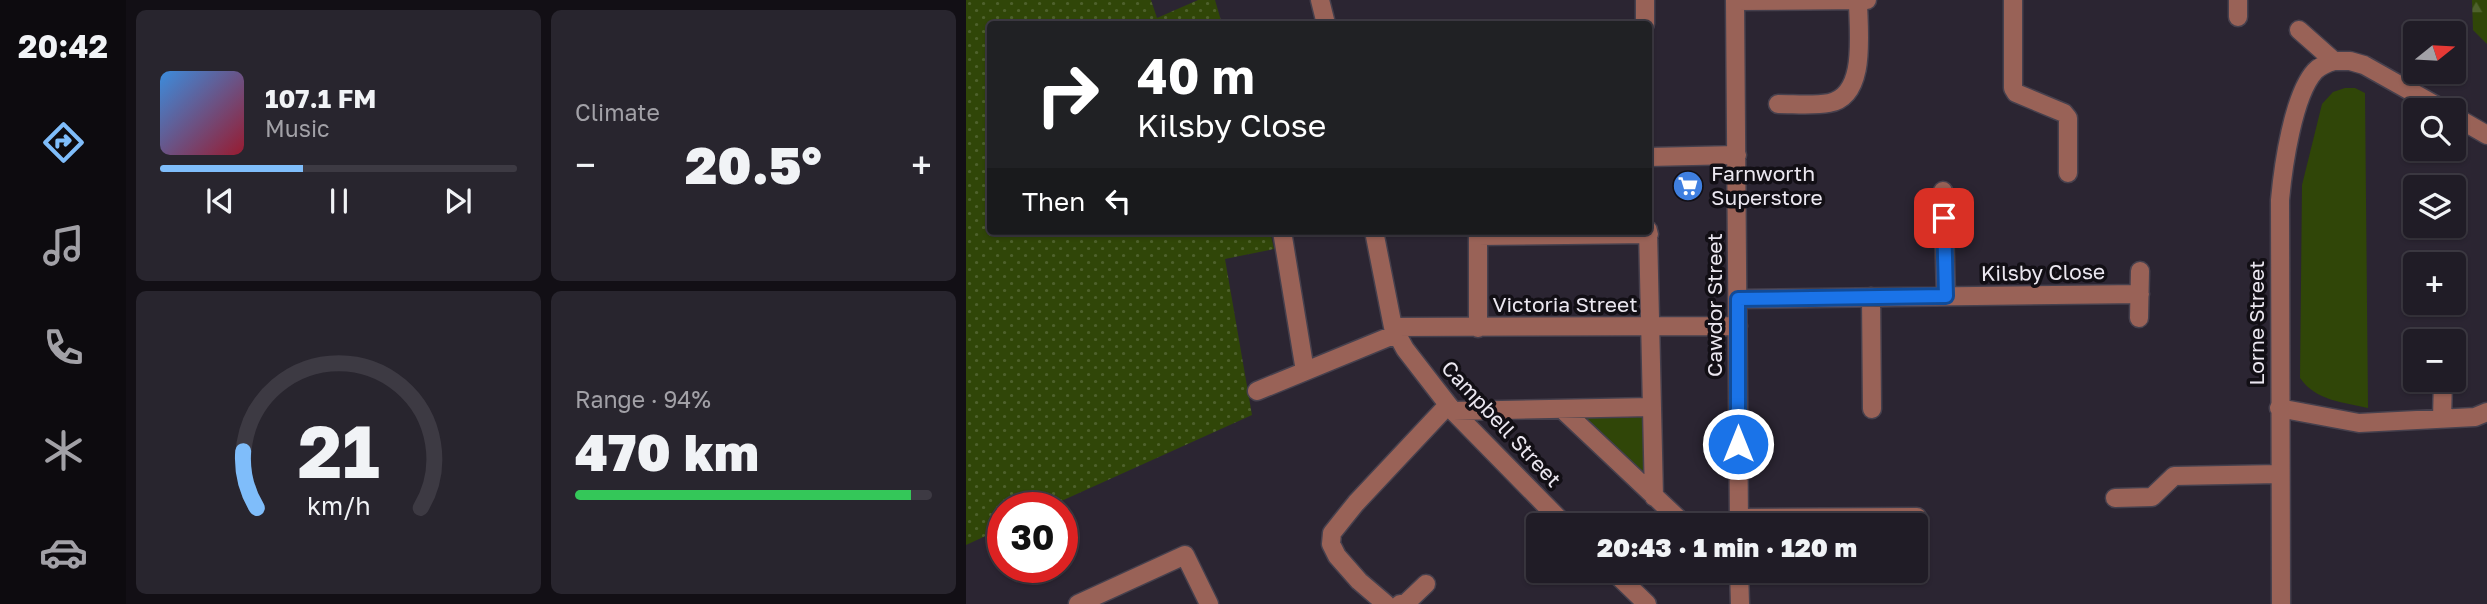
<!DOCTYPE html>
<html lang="en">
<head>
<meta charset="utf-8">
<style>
	:root { --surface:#201c26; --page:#28252e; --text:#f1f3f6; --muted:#a2a1a7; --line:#3d3a43; --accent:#7fbdfa }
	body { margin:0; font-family:"Golos Text",sans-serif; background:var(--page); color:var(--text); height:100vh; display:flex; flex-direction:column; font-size:26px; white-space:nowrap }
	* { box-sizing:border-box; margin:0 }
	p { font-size:23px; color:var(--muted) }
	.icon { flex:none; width:38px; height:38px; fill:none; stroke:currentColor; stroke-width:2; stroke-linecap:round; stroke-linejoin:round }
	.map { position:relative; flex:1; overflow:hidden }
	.panel { display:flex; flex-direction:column; gap:10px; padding:10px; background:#120f15; width:840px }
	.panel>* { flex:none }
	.guide { position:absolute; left:21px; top:21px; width:665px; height:214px; border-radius:7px; box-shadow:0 2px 5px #0004,0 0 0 2px var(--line); background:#202124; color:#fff; overflow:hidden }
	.needle { width:46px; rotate:72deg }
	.buttons { position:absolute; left:1437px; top:21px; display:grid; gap:14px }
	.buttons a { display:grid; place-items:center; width:63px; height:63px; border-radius:7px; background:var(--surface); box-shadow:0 2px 5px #0004,0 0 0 2px var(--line); font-size:35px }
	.speed { position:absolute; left:21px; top:492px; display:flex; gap:14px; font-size:35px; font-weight:700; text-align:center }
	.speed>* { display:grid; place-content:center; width:91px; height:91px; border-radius:50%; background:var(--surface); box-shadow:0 2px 5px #0004,0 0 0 2px var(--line); line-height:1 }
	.speed .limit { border:10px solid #d22; background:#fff; color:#111 }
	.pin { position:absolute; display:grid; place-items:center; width:60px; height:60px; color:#fff; margin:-30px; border-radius:14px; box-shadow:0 4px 10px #0006 }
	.me { position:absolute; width:77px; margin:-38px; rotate:0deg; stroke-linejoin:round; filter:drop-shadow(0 0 5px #0008) }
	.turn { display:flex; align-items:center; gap:24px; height:147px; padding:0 35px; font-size:32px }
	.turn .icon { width:91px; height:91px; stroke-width:2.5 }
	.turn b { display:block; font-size:49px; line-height:60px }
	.then { display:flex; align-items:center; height:66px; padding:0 35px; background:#0003; gap:14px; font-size:26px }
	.big { font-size:52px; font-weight:800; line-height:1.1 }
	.panel .tile { flex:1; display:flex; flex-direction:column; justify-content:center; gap:10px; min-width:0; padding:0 24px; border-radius:10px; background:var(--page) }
	.panel .dial { align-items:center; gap:0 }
	.dial svg { height:182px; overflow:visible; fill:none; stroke:var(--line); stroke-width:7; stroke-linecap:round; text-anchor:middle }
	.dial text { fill:var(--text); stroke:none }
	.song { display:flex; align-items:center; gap:21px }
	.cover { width:84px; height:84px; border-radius:10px; background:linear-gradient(135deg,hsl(210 70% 55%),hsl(350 70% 35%)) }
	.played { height:7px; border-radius:4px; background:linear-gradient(90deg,var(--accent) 40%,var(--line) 40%) }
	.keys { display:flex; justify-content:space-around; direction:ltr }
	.heat { display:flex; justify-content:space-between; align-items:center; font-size:38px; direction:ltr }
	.charge { height:10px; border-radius:5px; background:linear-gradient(90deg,#34c759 94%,var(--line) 0) }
	.panel .tiles { flex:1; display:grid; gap:10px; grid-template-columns:repeat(2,1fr) }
	.trip { position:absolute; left:560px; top:513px; width:402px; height:70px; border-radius:7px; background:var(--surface); box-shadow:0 2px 5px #0004,0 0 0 2px var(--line); font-weight:800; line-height:70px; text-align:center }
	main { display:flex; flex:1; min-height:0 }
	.tabs { display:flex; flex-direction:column; width:126px; justify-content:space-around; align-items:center; background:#0d0b0f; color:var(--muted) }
	.tabs .icon { width:49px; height:49px }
	.tabs .active { color:var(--accent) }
	.tabs b { font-size:32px; color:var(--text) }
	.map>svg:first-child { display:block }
	.green { fill:#304608 }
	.forest { fill:url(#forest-firs) }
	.park { fill:url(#park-dots) }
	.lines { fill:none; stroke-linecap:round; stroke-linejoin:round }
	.minor-casing { stroke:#46404d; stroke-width:21 }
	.minor { stroke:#996257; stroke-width:18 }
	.route-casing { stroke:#114b97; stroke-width:18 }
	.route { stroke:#1a73e8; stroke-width:12 }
	.labels { text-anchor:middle; stroke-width:7; stroke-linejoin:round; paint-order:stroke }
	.poi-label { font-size:21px; fill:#ebe7f0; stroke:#120f15; text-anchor:start }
	.street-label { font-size:21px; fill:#ebe7f0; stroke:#120f15 }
</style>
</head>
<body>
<main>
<nav class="tabs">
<b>20:42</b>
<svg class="icon active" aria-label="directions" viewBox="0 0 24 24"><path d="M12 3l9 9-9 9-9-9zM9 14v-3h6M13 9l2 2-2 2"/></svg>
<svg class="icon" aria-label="music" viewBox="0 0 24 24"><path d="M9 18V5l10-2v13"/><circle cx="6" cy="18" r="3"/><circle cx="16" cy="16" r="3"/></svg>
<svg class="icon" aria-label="phone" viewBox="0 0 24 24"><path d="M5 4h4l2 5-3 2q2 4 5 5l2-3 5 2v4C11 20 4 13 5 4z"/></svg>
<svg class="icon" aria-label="climate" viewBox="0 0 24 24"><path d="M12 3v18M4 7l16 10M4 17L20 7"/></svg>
<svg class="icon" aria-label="car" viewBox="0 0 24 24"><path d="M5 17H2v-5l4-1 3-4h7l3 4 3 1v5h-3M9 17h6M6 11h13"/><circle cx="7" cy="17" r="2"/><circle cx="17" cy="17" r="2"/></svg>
</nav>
<section class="panel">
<div class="tiles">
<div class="tile">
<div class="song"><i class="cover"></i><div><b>107.1 FM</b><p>Music</p></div></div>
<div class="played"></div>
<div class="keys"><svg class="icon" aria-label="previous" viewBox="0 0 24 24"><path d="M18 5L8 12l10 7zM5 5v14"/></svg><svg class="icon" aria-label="pause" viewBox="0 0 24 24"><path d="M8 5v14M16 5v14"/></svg><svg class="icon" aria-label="next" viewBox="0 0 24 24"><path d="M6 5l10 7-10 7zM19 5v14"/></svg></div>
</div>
<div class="tile"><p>Climate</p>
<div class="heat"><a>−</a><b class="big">20.5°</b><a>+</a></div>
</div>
<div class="tile dial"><svg viewBox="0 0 100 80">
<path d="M14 69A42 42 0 1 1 86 69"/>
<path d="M14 69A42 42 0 0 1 8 44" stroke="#7fbdfa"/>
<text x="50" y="56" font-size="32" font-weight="700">21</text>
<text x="50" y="72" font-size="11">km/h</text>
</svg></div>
<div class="tile"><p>Range · 94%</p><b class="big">470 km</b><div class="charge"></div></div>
</div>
</section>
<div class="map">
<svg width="1521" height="604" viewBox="0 0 1521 604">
	<defs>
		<pattern id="forest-firs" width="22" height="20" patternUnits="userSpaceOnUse" patternTransform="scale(1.75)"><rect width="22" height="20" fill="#304608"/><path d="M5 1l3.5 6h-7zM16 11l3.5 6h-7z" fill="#4e612c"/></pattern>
		<pattern id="park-dots" width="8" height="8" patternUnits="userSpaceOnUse" patternTransform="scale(1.75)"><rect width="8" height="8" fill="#304608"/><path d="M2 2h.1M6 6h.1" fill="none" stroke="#4e612c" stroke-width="1.8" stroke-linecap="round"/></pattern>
	</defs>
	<rect width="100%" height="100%" fill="#2b2532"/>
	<path class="green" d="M1379 88H1389L1399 93 1402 408C1377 402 1350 401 1334 378L1336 185 1356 104 1367 92Z
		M679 413 681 483 614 415Z"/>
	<path class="forest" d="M1506 0H1521V44L1507 30Z"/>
	<path class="park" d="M0 0H185L191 18 232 0H249L256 24H24V231H304L308 249 259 259 286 415 82 507 37 508V528L0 545Z"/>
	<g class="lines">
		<g class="minor-casing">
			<path id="minor" d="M354 0 360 24
				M679 0V24
				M769 0 773 525
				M1047 0V88L1050 93 1098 113 1102 118V173
				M1272 0V17
				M769 1 901 0
				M1333 30 1368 61H1384L1398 65 1478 110
				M812 104C829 104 847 106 863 103 902 96 892 30 892 0
				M1488 116 1521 135
				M682 157 771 155
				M977 191 980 296
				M682 230 688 497
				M316 231 339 371
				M408 231 427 327 439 349 487 411 599 525
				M512 231V328
				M512 236 683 234
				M905 297 906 409
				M772 299 1174 294
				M1173 318 1174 271
				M427 327 772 326
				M291 391 430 334
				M1313 408 1393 423 1509 417 1521 412
				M596 409 719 525
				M487 411 685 407
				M1476 419 1477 380
				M1149 498 1186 497 1208 476 1313 474
				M773 518 951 517
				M646 570 681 604
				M773 570 774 604
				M112 604 219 555 243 604
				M420 604 393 581 371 556 365 544 366 533 390 503 482 405
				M434 604H439L460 584
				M1315 604 1314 200C1317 167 1327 95 1349 71 1355 65 1361 63 1368 61"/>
		</g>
		<use href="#minor" class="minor"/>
	</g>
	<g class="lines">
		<g class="route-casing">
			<path id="route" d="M772 444V299L980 296 978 218"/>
		</g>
		<use href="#route" class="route"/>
	</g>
	<defs>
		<g id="supermarket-disc" transform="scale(1.575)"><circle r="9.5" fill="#3f7fe0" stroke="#120f15"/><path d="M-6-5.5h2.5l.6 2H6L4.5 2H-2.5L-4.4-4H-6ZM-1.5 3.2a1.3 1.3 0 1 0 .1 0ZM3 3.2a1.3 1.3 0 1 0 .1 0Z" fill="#fff"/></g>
	</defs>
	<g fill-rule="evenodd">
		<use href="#supermarket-disc" x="722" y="186"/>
	</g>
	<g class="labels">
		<g class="poi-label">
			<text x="745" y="181">Farnworth<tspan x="745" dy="24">Superstore</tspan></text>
		</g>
		<g class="street-label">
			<text transform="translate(1077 273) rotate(-1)" y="7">Kilsby Close</text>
			<text x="599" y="312">Victoria Street</text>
			<text transform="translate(749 305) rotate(-90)" y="7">Cawdor Street</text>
			<text transform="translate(1291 323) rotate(-90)" y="7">Lorne Street</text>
			<text transform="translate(535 424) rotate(47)" y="7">Campbell Street</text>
		</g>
	</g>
</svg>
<div class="buttons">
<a><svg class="needle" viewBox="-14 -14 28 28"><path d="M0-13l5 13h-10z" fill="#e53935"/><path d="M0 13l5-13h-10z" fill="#a2a1a7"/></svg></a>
<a><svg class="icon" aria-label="search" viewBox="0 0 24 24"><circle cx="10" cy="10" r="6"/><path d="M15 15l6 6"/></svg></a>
<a><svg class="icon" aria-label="layers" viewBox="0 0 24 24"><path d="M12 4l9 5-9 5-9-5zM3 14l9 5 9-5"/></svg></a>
<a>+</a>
<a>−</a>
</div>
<div class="speed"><div class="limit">30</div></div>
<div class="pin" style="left:978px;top:218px;background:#d93025"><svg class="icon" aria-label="arrive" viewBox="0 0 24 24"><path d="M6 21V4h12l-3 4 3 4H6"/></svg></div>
<svg class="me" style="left:772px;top:444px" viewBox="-20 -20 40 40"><circle r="17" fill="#1a73e8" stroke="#fff" stroke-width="3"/><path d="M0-11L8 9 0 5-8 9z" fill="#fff"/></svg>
<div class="trip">20:43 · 1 min · 120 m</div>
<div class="guide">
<div class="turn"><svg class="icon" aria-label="right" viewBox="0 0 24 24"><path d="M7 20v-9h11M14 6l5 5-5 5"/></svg><div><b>40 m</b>Kilsby Close</div></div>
<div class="then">Then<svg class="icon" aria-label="left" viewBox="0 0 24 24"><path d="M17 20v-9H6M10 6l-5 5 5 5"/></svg></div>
</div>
</div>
</main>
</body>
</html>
